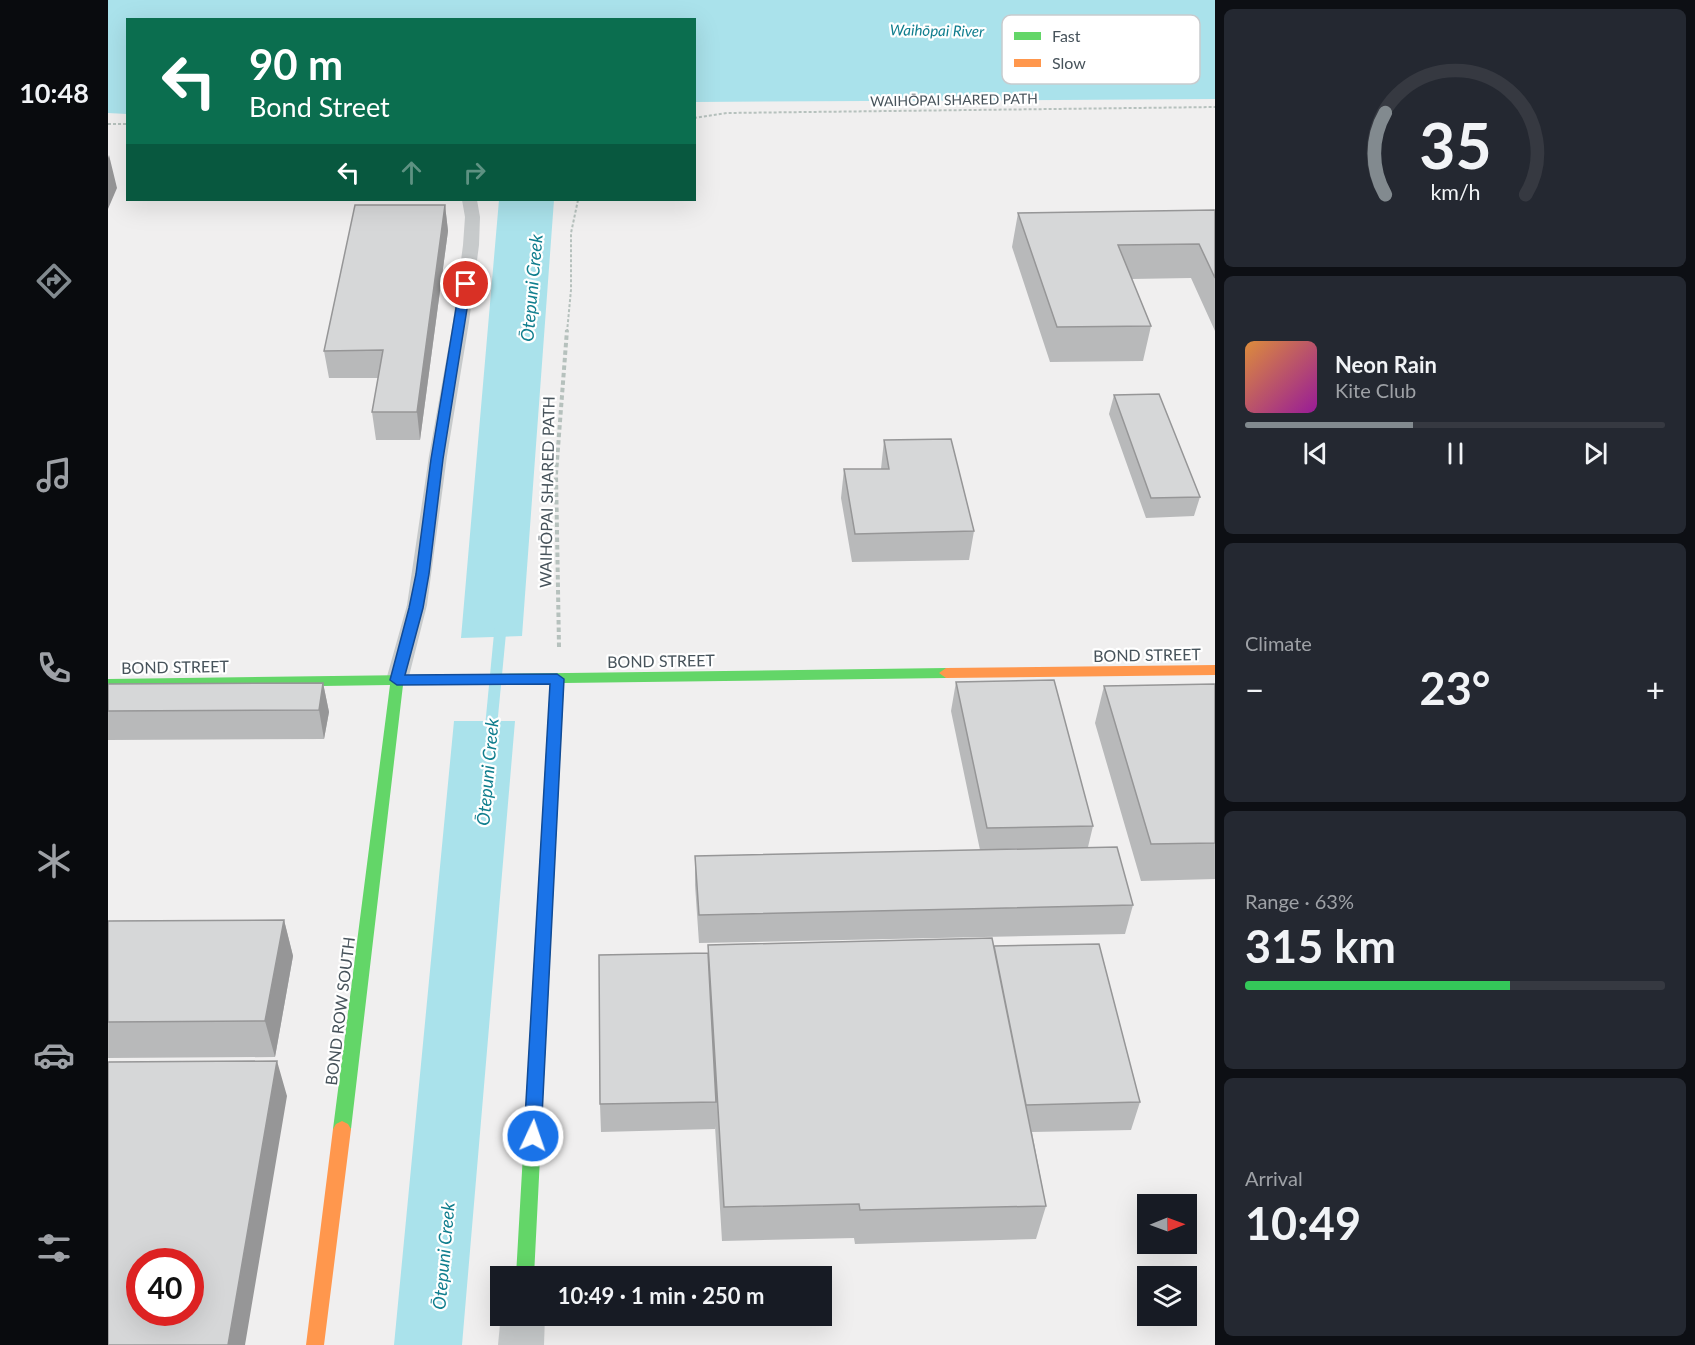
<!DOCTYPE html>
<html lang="en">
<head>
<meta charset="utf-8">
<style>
	:root { --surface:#171b24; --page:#242831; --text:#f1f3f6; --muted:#9ea1a6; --line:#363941; --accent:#828a8f }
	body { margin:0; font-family:Lato,sans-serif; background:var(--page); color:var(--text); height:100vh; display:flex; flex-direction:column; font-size:22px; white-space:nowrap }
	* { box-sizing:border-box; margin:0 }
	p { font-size:20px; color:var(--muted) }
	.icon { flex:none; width:33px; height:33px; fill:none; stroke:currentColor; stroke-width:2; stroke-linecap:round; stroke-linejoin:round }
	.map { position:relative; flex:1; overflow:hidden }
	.drawer { display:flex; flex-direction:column; gap:9px; padding:9px; background:#0d0f14; width:480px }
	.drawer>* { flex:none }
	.hud { position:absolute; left:18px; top:18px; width:570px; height:183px; border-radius:0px; box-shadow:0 6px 24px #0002; background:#0b6e4f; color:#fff; overflow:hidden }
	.needle { width:39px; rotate:89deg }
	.controls { position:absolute; left:1029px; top:1194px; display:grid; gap:12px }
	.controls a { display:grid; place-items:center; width:60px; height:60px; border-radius:0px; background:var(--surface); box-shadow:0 6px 24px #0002; font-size:30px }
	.speed { position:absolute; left:18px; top:1248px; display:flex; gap:12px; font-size:30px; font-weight:700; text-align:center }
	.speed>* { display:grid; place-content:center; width:78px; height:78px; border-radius:50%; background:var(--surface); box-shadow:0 6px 24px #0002; line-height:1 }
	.speed .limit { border:9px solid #d22; background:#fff; color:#111 }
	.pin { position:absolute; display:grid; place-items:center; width:51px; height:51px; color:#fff; margin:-26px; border:3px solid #fff; border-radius:50%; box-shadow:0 2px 6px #0007 }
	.me { position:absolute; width:66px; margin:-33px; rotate:3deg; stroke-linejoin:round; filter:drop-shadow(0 0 4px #0008) }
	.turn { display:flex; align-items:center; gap:21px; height:126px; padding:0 24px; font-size:27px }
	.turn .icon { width:78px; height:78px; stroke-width:2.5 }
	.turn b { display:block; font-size:42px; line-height:51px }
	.lanes { display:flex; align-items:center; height:57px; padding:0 24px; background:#0003; justify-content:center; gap:30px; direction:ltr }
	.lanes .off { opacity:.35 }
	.big { font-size:45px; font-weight:700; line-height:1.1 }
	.drawer .card { flex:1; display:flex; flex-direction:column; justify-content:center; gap:9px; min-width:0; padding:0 21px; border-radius:9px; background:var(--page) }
	.drawer .dial { align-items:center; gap:0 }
	.dial svg { height:156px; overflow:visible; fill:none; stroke:var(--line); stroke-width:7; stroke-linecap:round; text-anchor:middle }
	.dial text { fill:var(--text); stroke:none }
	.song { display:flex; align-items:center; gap:18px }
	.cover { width:72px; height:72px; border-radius:9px; background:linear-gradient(135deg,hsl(30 70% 55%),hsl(300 70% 35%)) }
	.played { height:6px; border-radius:3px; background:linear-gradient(90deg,var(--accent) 40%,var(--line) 40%) }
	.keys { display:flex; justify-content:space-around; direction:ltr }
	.heat { display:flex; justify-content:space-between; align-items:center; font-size:33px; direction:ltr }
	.charge { height:9px; border-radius:4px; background:linear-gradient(90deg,#34c759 63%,var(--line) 0) }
	.trip { position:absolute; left:382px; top:1266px; width:342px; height:60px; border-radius:0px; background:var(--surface); box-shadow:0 6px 24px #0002; font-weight:700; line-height:60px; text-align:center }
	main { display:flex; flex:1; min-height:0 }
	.dock { display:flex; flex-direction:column; width:108px; justify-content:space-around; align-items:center; background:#090b0e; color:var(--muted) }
	.dock .icon { width:42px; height:42px }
	.dock .on { color:var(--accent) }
	.dock b { font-size:27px; color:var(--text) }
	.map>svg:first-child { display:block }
	.water { fill:#aae2eb }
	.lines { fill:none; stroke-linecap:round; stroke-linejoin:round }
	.stream { fill:#aae2eb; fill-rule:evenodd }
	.path-far1 { stroke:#b6c1bd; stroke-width:2; stroke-dasharray:3 2; stroke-linecap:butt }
	.path { stroke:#b6c1bd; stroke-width:4; stroke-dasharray:4.5 3; stroke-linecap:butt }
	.lane { fill:#c7cacb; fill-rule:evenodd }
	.street { fill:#c7cacb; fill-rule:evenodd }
	.fast { fill:#63d668; fill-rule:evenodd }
	.slow { fill:#ff974d; fill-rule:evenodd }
	.wall { fill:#b8b9ba }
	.shaded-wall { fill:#969697 }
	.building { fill:#d6d7d8; stroke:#969697; stroke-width:1.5; fill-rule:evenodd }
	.route { fill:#1a73e8; stroke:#114b97; stroke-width:1.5 }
	.labels { text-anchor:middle; stroke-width:4.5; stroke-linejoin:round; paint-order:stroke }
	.far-street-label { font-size:14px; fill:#47535b; stroke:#fff }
	.far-water-label { font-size:15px; font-style:italic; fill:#107e8e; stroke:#fff }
	.street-label { font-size:16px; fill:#47535b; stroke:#fff }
	.water-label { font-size:18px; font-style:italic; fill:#107e8e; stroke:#fff }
	.key { fill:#fff; stroke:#c8cbce; stroke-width:1.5 }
	.key-label { font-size:16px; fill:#47535b }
</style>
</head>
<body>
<main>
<nav class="dock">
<b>10:48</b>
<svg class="icon on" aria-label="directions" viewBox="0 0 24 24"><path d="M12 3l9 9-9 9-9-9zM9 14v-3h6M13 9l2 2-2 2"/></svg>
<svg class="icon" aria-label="music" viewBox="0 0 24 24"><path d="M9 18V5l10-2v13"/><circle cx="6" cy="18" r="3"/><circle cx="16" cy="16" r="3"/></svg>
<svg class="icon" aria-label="phone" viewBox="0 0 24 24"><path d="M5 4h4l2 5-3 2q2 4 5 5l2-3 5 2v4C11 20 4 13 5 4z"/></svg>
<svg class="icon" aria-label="climate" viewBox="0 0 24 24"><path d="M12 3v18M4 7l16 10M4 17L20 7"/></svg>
<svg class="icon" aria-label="car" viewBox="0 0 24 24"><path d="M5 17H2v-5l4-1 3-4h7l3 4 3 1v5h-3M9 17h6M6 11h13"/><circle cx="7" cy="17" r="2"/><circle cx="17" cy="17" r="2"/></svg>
<svg class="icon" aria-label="filters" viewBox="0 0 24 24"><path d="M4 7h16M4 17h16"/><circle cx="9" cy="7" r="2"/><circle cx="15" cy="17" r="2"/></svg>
</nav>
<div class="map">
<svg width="1107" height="1345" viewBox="0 0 1107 1345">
	<rect width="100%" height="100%" fill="#f0efef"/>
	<path class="water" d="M0 0H1107V99L587 102 586 20H20L19 114 0 113Z
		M391 200H446L414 636 353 638Z
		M346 721H407L354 1345H286Z"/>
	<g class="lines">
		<path class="stream" d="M393 619 399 623 388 737 386 740H378L376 737 387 623Z"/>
		<path class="path-far1" d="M586 118 619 113 1107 107
			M0 124H20
			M459 332 463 290V233L470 200"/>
		<path class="path" d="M451 647 448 474 459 330"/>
		<path class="lane" d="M354 200H369L372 217 371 245 361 322 339 456 319 605 300 680 296 685 289 687 282 685 278 680 299 605 321 456 345 322 355 245 357 217Z"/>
		<path class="street" d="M393 1314 437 1316 436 1345H390Z"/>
		<path class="fast" d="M838 668 845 673 838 678 456 683 426 1276H408L442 683 295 685 243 1129 240 1134 234 1137 228 1134 225 1129 282 685 0 689V679Z"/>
		<path class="slow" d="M1107 665V675L838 678 831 673 838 668Z
			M234 1121 240 1124 243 1129 216 1345H198L225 1129 228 1124Z"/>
	</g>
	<path class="wall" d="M337 205 340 231 312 440H268L264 412 270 378H221L216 351Z
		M1107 210V331L1083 278 1023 279 1043 326 1035 361 942 362 904 247 910 213Z
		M1006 395 1092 497 1086 516 1038 518 1001 414Z
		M776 440 866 531 861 560 744 562 733 498 736 469H773Z
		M848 682 985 826 980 847 1025 905 1017 934 591 943 587 885V856L872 850 843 711Z
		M215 683 221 712 216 739 0 740V684Z
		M1107 684V879L1033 881 987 723 996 686Z
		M176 920 185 956 167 1057 0 1058V921Z
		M600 945 886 946 1032 1102 1023 1130 924 1132 938 1206 928 1239 747 1244 746 1238 614 1241 607 1126V1129L493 1132 492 1104 600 953Z"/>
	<path class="shaded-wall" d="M1 155 9 188 0 209V158Z
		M337 205 340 231 312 440 309 412Z
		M215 683 221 712 216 739 211 710Z
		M176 920 185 956 167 1057 157 1021Z
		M169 1061 179 1096 137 1345H120Z"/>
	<path class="building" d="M247 205H337L309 412H264L275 350 216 351Z
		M1107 210V278L1091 244 1010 245 1043 326 949 327 910 213Z
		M1051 394 1092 497 1043 498 1006 395Z
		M843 439 866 531 747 534 736 469H781L776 440Z
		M946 680 985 826 879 828 848 682Z
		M215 683 211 710 0 711V684Z
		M1107 684V843L1043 844 996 686Z
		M1009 847 1025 905 591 915 587 856Z
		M176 920 157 1021 0 1022V921Z
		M884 938 938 1206 752 1210 751 1204 616 1207 600 945Z
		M991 944 1032 1102 918 1105 886 946Z
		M600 953 608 1102 492 1104 491 955Z
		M169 1061 120 1345H0V1062ZM32 1262H82V1312H32Z"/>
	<path class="route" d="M358 281 363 284 335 459 321 574 315 608 297 675 449 674 456 679 433 1136 431 1141 425 1143 419 1141 416 1136 442 684 289 685 282 680 301 608 308 574 323 459 352 284Z"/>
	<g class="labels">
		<g class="far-street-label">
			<text transform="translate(846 100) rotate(-1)" y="5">WAIHŌPAI SHARED PATH</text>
		</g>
		<g class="far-water-label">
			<text transform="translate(829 31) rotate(1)" y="5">Waihōpai River</text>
		</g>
		<g class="street-label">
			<text transform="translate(439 492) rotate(-89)" y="6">WAIHŌPAI SHARED PATH</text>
			<text transform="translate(1039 655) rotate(-1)" y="6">BOND STREET</text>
			<text transform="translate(553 661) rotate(-1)" y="6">BOND STREET</text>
			<text transform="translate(67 667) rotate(-1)" y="6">BOND STREET</text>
			<text transform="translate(232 1011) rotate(-83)" y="6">BOND ROW SOUTH</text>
		</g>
		<g class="water-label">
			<text transform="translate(424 288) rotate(-85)" y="6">Ōtepuni Creek</text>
			<text transform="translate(380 772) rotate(-85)" y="6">Ōtepuni Creek</text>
			<text transform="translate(336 1256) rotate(-85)" y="6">Ōtepuni Creek</text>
		</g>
	</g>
	<rect x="894" y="15" width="198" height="69" rx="9" class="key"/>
	<rect x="906" y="32" width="27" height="8" fill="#63d668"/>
	<rect x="906" y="59" width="27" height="8" fill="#ff974d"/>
	<g class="key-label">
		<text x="944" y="42">Fast</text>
		<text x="944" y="69">Slow</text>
	</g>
</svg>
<div class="controls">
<a><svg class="needle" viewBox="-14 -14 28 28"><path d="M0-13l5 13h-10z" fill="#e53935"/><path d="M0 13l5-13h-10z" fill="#9ea1a6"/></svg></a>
<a><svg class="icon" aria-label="layers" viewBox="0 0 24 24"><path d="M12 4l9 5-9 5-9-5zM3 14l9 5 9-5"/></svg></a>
</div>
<div class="speed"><div class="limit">40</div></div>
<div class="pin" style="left:358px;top:284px;background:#d93025"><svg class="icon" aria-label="arrive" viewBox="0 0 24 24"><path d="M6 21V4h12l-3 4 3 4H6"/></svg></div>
<svg class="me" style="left:425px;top:1136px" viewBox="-20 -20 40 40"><circle r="17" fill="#1a73e8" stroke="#fff" stroke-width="3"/><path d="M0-11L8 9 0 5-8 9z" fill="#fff"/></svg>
<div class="trip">10:49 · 1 min · 250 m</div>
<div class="hud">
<div class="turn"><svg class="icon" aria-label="left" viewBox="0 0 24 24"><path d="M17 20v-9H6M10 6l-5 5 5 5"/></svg><div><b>90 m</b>Bond Street</div></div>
<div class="lanes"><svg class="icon" aria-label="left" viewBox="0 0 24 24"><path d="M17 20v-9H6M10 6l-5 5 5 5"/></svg><svg class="icon off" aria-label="ahead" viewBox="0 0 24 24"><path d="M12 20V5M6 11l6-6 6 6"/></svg><svg class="icon off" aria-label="right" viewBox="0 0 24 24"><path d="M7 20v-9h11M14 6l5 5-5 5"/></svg></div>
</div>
</div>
<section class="drawer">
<div class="card dial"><svg viewBox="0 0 100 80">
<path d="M14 69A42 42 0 1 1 86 69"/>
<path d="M14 69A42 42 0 0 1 14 27" stroke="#828a8f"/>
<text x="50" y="56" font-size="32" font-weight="700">35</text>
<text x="50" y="72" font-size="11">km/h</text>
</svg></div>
<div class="card">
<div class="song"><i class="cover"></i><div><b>Neon Rain</b><p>Kite Club</p></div></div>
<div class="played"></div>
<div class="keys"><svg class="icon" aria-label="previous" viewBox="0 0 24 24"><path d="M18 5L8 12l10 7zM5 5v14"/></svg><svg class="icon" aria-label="pause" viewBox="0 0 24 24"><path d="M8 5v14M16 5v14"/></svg><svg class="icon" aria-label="next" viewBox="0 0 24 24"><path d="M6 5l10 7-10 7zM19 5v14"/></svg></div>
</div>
<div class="card"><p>Climate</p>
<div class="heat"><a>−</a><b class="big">23°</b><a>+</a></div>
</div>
<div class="card"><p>Range · 63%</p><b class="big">315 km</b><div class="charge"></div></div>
<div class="card"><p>Arrival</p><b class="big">10:49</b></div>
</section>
</main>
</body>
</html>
